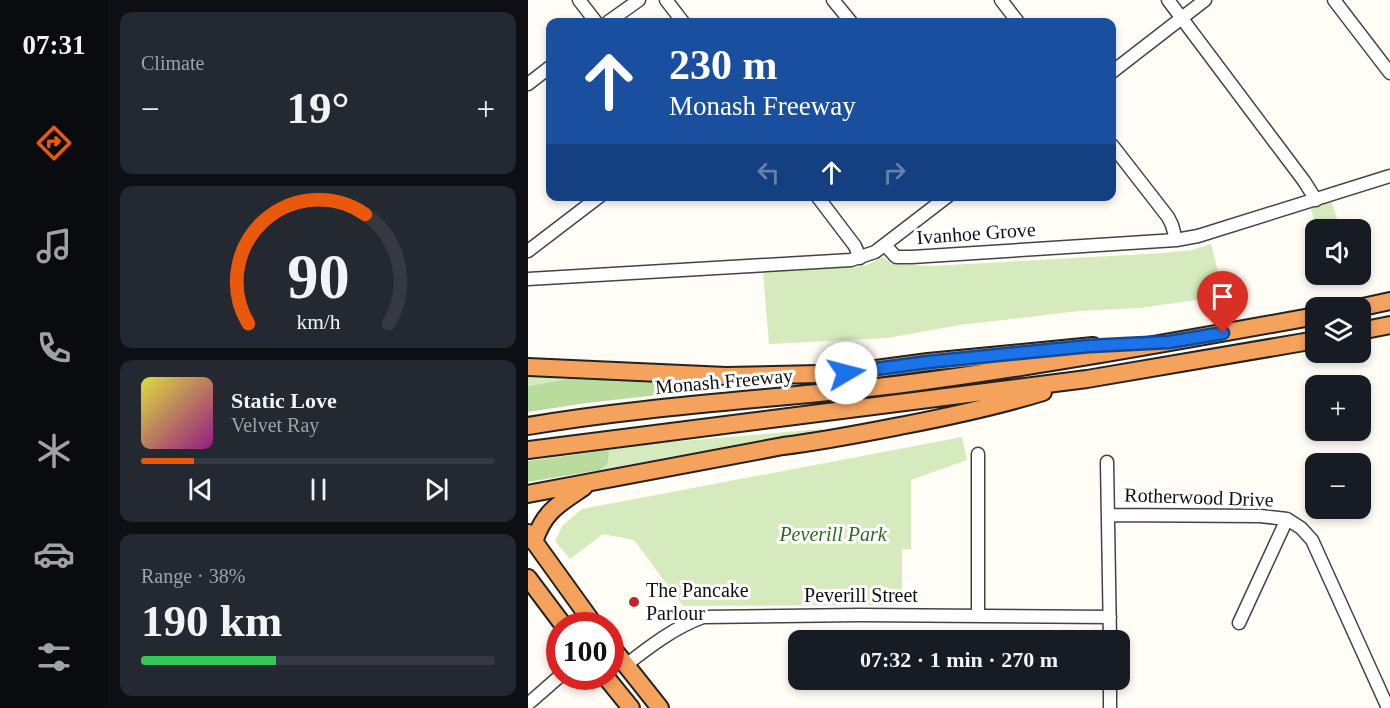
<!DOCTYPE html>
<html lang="en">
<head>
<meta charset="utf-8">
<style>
	:root { --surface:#171b24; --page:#242831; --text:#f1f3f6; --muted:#9ea1a6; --line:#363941; --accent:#ea580c }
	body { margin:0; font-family:Georgia,serif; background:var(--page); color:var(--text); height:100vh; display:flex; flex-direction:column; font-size:22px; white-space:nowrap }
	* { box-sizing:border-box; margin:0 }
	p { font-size:20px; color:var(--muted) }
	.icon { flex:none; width:33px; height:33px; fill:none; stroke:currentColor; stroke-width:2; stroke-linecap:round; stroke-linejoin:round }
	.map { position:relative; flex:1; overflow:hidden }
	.sheet { display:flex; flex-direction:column; gap:12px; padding:12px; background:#0d0f14; width:420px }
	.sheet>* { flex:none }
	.top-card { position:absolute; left:18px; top:18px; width:570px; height:183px; border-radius:12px; box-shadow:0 3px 9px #0003; background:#1a4fa0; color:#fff; overflow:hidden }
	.buttons { position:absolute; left:777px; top:219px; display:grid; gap:12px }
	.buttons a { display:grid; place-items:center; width:66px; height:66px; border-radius:12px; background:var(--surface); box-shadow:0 3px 9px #0003; font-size:30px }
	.speed { position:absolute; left:18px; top:612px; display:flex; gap:12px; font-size:30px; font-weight:700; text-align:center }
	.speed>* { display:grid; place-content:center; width:78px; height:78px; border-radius:50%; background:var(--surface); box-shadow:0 3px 9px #0003; line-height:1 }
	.speed .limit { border:9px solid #d22; background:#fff; color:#111 }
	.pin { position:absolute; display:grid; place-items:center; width:51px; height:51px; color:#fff; margin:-62px -26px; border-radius:50% 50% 50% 0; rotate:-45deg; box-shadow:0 0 6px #0007 }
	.pin .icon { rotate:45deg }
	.me { position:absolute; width:66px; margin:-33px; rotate:82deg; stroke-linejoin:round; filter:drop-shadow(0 0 4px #0008) }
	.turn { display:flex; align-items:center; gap:21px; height:126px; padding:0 24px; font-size:27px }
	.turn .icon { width:78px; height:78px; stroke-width:2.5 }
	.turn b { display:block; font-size:42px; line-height:51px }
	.lanes { display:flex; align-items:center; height:57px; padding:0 24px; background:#0003; justify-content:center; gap:30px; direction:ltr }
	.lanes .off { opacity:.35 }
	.big { font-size:45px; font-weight:700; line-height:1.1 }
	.sheet .tile { flex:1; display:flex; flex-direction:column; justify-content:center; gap:9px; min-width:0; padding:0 21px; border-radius:12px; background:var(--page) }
	.sheet .dial { align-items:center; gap:0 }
	.dial svg { height:156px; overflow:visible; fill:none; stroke:var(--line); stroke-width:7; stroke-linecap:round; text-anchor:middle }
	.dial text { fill:var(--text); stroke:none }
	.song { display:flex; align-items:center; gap:18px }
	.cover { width:72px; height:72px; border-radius:9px; background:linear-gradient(135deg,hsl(60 70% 55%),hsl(310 70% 35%)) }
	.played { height:6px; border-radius:3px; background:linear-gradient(90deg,var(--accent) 15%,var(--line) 15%) }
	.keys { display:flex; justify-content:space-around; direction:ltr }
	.heat { display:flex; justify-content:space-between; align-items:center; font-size:33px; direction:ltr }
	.charge { height:9px; border-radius:4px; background:linear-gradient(90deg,#34c759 38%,var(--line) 0) }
	.trip { position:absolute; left:260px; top:630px; width:342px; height:60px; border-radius:12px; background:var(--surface); box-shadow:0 3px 9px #0003; font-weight:700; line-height:60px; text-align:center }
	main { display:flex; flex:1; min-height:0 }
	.tab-bar { display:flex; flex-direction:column; width:108px; justify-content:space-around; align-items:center; background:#090b0e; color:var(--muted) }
	.tab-bar .icon { width:42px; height:42px }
	.tab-bar .active { color:var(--accent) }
	.tab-bar b { font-size:27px; color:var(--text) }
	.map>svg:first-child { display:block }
	.green { fill:#d5ebbd }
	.forest { fill:#b9dc9c }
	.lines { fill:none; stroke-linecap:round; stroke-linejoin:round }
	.minor-casing { stroke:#444; stroke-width:15 }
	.highway-casing { stroke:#222; stroke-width:20 }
	.minor { stroke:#fff; stroke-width:12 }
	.highway { stroke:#f5a25d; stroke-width:16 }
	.route-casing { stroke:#114b97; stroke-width:15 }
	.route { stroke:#1a73e8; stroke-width:10 }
	.poi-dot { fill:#c4262e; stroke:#fff; stroke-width:2 }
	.labels { text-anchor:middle; stroke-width:6; stroke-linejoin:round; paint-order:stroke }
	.street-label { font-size:20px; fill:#111; stroke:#fff }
	.park-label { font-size:20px; font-style:italic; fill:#2f6b1f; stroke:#fff }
	.poi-label { font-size:20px; fill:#111; stroke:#fff; text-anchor:start }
</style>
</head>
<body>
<main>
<nav class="tab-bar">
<b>07:31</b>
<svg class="icon active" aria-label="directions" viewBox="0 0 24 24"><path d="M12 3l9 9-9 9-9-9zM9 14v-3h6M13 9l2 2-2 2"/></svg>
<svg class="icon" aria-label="music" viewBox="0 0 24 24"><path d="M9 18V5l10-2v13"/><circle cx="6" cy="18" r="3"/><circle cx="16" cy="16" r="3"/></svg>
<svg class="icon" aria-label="phone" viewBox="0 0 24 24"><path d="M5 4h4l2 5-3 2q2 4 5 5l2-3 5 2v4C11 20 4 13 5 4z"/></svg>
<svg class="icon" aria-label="climate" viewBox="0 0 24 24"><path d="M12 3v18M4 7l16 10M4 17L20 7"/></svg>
<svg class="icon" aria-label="car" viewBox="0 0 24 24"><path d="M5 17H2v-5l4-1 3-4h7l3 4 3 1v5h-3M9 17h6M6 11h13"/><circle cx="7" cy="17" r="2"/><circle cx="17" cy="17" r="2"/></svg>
<svg class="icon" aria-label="filters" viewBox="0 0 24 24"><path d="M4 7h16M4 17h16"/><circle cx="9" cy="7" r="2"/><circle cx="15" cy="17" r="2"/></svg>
</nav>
<section class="sheet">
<div class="tile"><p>Climate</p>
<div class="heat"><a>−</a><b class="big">19°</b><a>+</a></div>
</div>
<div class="tile dial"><svg viewBox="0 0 100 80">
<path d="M14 69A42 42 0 1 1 86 69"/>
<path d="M14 69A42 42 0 0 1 74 13" stroke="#ea580c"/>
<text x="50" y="56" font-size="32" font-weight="700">90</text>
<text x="50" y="72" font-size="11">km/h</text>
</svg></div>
<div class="tile">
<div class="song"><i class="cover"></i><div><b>Static Love</b><p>Velvet Ray</p></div></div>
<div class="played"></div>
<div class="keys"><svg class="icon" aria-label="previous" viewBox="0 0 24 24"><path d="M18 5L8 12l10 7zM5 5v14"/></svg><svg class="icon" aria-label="pause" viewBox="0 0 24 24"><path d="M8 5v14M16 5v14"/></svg><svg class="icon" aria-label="next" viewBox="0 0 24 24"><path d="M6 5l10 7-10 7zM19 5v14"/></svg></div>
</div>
<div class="tile"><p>Range · 38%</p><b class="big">190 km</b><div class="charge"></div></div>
</section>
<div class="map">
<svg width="862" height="708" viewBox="0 0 862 708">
	<rect width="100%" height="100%" fill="#fffdf5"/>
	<path class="green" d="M803 199 812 229H789L782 206Z
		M683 244 696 296 612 308 551 311 432 325 359 338 241 344 235 272 337 266 355 257 364 264 404 266 636 253 664 250Z
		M0 376 45 378 0 386Z
		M238 382 239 384 165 391 166 387 164 384Z
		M294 429 293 434 164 453 72 470 80 463 81 450 131 443Z
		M434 437 439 460 383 480V549H374V605L155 606 106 540 75 534 42 559 27 541 35 525 54 509Z"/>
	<path class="forest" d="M45 378 164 384 166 387 165 391 59 403 0 412V386Z
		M81 450 80 463 72 470 0 482V461Z"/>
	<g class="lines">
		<g class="minor-casing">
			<path id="minor" d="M51 0 68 22
				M138 0 155 22
				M305 0 323 22
				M473 0 490 22
				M640 0 776 181 788 200
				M806 0 862 73
				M80 22 111 0
				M584 72 677 0
				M0 84 22 67
				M584 145 640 217 644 225 648 240
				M289 196 327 246 332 258
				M357 245 368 257H384L648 240 670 236 862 176
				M0 251 72 196
				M0 279 323 260 347 252 420 196
				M579 462 582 640
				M582 515 732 516 759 519 773 528 784 540 860 708
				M450 615V454
				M711 623 759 519
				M98 665C121 647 147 627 175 617L332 615 582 617
				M0 704 32 676
				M582 708V680"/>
		</g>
		<g class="highway-casing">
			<path id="highway" d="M830 308 862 301
				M832 331 862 325
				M0 367 198 376 291 374 318 373 400 362 565 346
				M0 426C124 405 250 399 375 384 513 366 650 341 788 316
				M0 450 559 379 788 340
				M0 494 255 446C296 441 336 433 377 425 423 416 470 406 515 392
				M0 533 67 626
				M6 542C16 511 31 504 56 487
				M0 578 36 626
				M82 645 132 708
				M77 676 103 708"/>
		</g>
		<use href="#minor" class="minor"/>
		<use href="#highway" class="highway"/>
	</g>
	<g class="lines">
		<g class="route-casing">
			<path id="route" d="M318 373 400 362 561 346 641 342 695 333"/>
		</g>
		<use href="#route" class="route"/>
	</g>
	<circle class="poi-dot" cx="106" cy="602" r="6"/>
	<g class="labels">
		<g class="street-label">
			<text transform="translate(448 233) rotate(-4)" y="7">Ivanhoe Grove</text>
			<text transform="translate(196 381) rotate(-5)" y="7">Monash Freeway</text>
			<text transform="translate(671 497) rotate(2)" y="7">Rotherwood Drive</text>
			<text x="333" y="602">Peverill Street</text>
		</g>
		<g class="park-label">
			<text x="305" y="541">Peverill Park</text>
		</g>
		<g class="poi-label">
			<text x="118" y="597">The Pancake<tspan x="118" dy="23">Parlour</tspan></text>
		</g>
	</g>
</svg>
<div class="buttons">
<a><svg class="icon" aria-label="sound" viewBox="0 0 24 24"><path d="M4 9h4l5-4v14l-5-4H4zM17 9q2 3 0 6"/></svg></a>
<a><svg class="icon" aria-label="layers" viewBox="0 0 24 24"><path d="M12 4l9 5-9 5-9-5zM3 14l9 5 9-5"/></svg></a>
<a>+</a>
<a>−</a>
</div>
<div class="speed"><div class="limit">100</div></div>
<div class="pin" style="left:695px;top:333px;background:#d93025"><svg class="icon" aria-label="arrive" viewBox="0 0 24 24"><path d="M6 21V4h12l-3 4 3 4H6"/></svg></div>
<svg class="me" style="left:318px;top:373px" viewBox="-20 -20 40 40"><circle r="19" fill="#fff"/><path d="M0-13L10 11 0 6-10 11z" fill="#1a73e8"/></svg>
<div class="trip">07:32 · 1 min · 270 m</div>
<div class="top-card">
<div class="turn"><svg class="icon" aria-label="ahead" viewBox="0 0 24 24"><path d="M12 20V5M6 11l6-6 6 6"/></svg><div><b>230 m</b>Monash Freeway</div></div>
<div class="lanes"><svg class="icon off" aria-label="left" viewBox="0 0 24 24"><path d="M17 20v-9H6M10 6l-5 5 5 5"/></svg><svg class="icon" aria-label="ahead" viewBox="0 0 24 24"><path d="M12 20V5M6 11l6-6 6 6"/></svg><svg class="icon off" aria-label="right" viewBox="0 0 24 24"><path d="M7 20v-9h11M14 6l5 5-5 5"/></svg></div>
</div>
</div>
</main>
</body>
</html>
